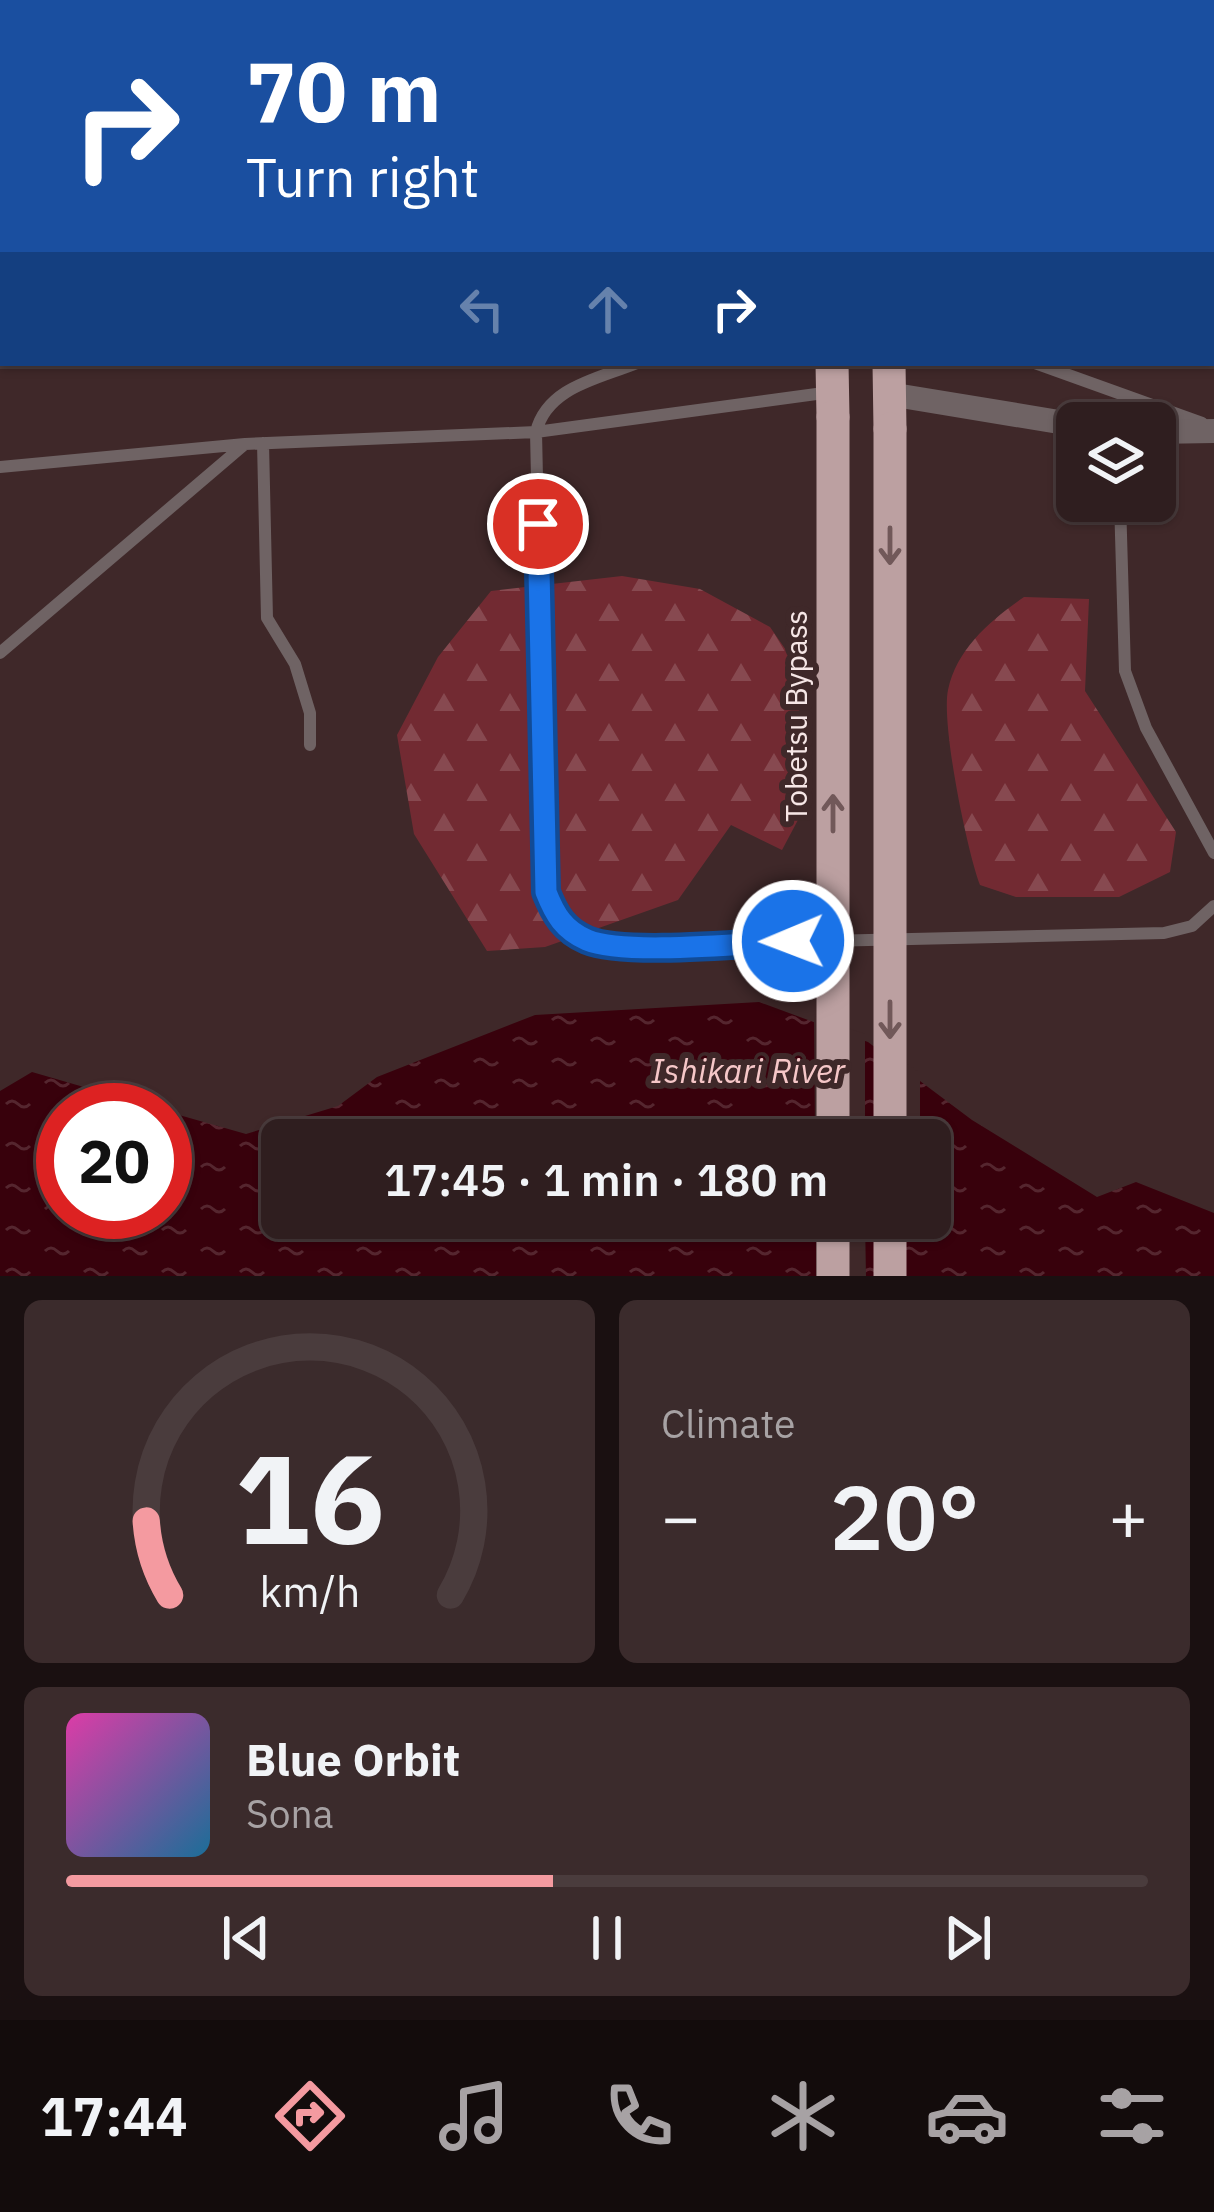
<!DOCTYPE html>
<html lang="en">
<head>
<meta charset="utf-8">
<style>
	:root { --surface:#2f1e1f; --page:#3b2b2c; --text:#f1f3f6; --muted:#a7a2a4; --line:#4a3c3d; --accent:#f49aa0 }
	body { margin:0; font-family:"IBM Plex Sans",sans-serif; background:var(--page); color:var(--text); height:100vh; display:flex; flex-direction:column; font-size:45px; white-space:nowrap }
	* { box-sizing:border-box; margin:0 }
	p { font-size:39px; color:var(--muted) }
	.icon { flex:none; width:66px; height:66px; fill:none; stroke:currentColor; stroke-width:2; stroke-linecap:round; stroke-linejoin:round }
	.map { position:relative; height:1276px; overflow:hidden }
	.drawer { display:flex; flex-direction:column; gap:24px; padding:24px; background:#1a1011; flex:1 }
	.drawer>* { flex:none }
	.guide { position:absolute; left:0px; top:0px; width:1215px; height:366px; box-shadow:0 3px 9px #0004,0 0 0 3px var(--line); background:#1a4fa0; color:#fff; overflow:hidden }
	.controls { position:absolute; left:1056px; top:402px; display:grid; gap:24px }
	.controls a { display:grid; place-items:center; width:120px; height:120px; border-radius:18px; background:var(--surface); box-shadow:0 3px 9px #0004,0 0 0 3px var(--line); font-size:60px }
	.speed { position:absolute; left:36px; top:1083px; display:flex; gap:24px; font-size:60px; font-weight:700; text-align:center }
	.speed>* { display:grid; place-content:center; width:156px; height:156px; border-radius:50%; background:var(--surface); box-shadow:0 3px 9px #0004,0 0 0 3px var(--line); line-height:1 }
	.speed .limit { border:18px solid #d22; background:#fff; color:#111 }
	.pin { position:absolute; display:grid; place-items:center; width:102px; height:102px; color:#fff; margin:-51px; border:6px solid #fff; border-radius:50%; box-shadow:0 3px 12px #0007 }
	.me { position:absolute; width:132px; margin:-66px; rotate:269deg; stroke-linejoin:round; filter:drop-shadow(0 0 9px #0008) }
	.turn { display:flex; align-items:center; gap:42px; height:252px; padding:0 48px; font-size:54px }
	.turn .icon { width:156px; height:156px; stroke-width:2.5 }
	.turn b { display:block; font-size:84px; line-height:102px }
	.lanes { display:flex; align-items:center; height:114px; padding:0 48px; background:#0003; justify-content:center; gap:60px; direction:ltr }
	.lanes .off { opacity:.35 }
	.big { font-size:90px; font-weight:600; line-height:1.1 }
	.drawer .tile { flex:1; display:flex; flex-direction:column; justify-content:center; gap:18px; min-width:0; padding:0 42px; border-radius:18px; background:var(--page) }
	.drawer .dial { align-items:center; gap:0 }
	.dial svg { height:312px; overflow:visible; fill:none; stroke:var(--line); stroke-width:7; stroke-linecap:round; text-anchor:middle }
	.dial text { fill:var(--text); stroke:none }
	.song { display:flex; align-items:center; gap:36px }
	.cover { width:144px; height:144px; border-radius:18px; background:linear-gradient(135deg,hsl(320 70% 55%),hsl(200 70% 35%)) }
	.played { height:12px; border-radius:6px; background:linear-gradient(90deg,var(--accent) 45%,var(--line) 45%) }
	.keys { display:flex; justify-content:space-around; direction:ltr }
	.heat { display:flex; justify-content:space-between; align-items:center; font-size:66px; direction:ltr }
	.drawer .tiles { flex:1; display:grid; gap:24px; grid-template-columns:1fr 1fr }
	.tile:last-child { grid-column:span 2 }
	.trip { position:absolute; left:261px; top:1119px; width:690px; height:120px; border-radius:18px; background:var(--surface); box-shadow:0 3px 9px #0004,0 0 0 3px var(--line); font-weight:600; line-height:120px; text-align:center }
	.tabs { display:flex; height:192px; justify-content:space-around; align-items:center; background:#130c0c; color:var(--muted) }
	.tabs .icon { width:84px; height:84px }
	.tabs .on { color:var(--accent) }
	.tabs b { font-size:54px; color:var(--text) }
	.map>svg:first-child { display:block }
	.forest { fill:url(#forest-firs) }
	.water { fill:url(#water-ripples); fill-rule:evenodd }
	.pier { fill:#3f2829 }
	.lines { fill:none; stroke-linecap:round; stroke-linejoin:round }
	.stream { stroke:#38010c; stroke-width:8 }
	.service { stroke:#6f6364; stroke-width:12 }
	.minor { stroke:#6f6364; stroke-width:24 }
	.trunk { stroke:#bca0a1; stroke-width:33 }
	.trunk-bridge { stroke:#bca0a1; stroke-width:33 }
	.oneway { stroke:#715859 }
	.route-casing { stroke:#114b97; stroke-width:30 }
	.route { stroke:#1a73e8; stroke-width:21 }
	.labels { text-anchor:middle; stroke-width:12; stroke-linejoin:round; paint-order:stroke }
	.street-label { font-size:30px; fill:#f6e6e6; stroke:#3f2829 }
	.water-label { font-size:33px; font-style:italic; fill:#f6c7c8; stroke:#3f2829 }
</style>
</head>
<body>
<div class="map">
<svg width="1214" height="1276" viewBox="0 0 1214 1276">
	<defs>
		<pattern id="forest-firs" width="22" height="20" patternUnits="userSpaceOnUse" patternTransform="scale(3)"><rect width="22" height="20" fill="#722a32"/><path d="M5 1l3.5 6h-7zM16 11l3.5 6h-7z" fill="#874950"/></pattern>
		<pattern id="water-ripples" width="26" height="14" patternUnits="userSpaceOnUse" patternTransform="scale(3)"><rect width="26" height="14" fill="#38010c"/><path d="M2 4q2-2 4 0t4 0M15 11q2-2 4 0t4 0" fill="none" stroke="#55262f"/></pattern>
	</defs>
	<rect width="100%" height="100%" fill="#3f2829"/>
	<path class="forest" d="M622 576 700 589 770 627 799 669V818L782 850 731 825 678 900 545 947 487 951 414 834 397 735 438 657 491 591Z
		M1024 597 1089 599 1085 691 1176 832 1170 872 1119 897H1016L980 885C967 851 941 724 948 690 957 648 991 620 1024 597Z"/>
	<path class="water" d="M759 1002 868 1042 972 1120 1097 1197 1136 1182 1214 1213V1276H0V1091L32 1072 163 1110H63V1212H165V1111L246 1134 338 1106 377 1077 535 1015ZM282 1140H930V1218H282Z"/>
	<path class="pier" d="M814 1016 865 1034V1140H815Z
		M883 1046 920 1073V1140H884Z
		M816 1218H865L866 1276H816Z"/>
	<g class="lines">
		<path class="stream" d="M554 3 559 0
			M0 350H3"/>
		<path class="service" d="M637 363C598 379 547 387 536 432L546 892C558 923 574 938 607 946L1164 933 1192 926 1214 906
			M1035 363 1202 423
			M263 443 267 618 295 664 310 713V745
			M0 467 245 444 536 432 831 392
			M1120 501 1125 671 1146 728 1214 853
			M0 653 245 444"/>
		<path class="minor" d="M116 0 118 3
			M292 0 293 3
			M0 305 3 316
			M889 394 1077 425
			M1155 432 1214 431"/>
		<path class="trunk" d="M836 3V0
			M891 3V0
			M832 363 833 417
			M889 363 890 429
			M833 1218V1276
			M890 1276V1218"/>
		<path class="trunk-bridge" d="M833 417V1140
			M890 1140V429"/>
	</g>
	<defs><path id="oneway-shaft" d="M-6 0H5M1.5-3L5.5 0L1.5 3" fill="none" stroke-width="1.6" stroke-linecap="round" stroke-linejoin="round" transform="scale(3)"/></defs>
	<g class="oneway">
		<use href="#oneway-shaft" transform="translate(890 546) rotate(90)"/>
		<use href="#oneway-shaft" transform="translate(833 813) rotate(-90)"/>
		<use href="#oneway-shaft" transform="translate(890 1020) rotate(90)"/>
	</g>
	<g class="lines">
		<g class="route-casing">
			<path id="route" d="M538 524 546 892C555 915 564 930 587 940 625 956 746 943 793 941"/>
		</g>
		<use href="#route" class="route"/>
	</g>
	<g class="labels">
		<g class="street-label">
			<text transform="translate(797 716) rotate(-90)" y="10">Tobetsu Bypass</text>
		</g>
		<g class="water-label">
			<text x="748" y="1083">Ishikari River</text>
		</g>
	</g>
</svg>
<div class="controls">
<a><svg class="icon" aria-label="layers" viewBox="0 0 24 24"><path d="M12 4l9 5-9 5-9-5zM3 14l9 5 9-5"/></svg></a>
</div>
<div class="speed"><div class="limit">20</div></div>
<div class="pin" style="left:538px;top:524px;background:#d93025"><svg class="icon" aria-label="arrive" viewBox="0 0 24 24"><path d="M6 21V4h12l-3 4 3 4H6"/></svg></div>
<svg class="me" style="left:793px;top:941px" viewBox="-20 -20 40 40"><circle r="17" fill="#1a73e8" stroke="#fff" stroke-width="3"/><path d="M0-11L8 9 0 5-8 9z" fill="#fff"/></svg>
<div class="trip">17:45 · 1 min · 180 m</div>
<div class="guide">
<div class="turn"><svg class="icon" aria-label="right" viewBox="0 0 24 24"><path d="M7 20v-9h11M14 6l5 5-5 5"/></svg><div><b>70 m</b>Turn right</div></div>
<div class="lanes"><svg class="icon off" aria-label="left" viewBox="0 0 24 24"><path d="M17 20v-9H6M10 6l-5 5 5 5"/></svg><svg class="icon off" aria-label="ahead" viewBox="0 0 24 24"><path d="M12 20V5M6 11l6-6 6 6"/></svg><svg class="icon" aria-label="right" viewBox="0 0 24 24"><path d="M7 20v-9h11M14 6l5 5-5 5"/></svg></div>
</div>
</div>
<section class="drawer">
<div class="tiles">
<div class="tile dial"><svg viewBox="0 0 100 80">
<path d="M14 69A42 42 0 1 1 86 69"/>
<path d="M14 69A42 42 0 0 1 8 50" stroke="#f49aa0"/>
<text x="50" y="56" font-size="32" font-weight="700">16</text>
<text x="50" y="72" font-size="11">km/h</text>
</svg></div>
<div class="tile"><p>Climate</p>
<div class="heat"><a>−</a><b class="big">20°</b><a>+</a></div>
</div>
<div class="tile">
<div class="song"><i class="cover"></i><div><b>Blue Orbit</b><p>Sona</p></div></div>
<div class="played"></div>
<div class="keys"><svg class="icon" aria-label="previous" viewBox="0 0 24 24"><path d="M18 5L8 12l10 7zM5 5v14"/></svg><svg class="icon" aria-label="pause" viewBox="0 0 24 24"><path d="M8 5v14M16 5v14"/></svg><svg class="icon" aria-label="next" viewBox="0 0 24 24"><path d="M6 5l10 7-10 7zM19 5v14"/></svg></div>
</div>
</div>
</section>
<nav class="tabs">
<b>17:44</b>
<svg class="icon on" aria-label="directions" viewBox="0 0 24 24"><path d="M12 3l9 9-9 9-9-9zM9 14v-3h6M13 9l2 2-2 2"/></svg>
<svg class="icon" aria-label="music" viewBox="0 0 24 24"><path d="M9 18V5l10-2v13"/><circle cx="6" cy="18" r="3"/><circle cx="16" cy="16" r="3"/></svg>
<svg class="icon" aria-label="phone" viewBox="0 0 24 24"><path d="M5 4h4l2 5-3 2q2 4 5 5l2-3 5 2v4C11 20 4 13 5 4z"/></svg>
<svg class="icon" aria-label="climate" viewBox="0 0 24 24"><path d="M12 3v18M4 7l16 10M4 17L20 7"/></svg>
<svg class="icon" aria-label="car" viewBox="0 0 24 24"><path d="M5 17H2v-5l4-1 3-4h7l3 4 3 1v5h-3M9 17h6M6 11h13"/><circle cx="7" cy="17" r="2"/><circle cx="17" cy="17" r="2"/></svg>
<svg class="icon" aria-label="filters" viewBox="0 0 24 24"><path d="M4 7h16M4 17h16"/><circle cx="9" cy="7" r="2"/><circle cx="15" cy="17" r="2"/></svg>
</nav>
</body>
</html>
